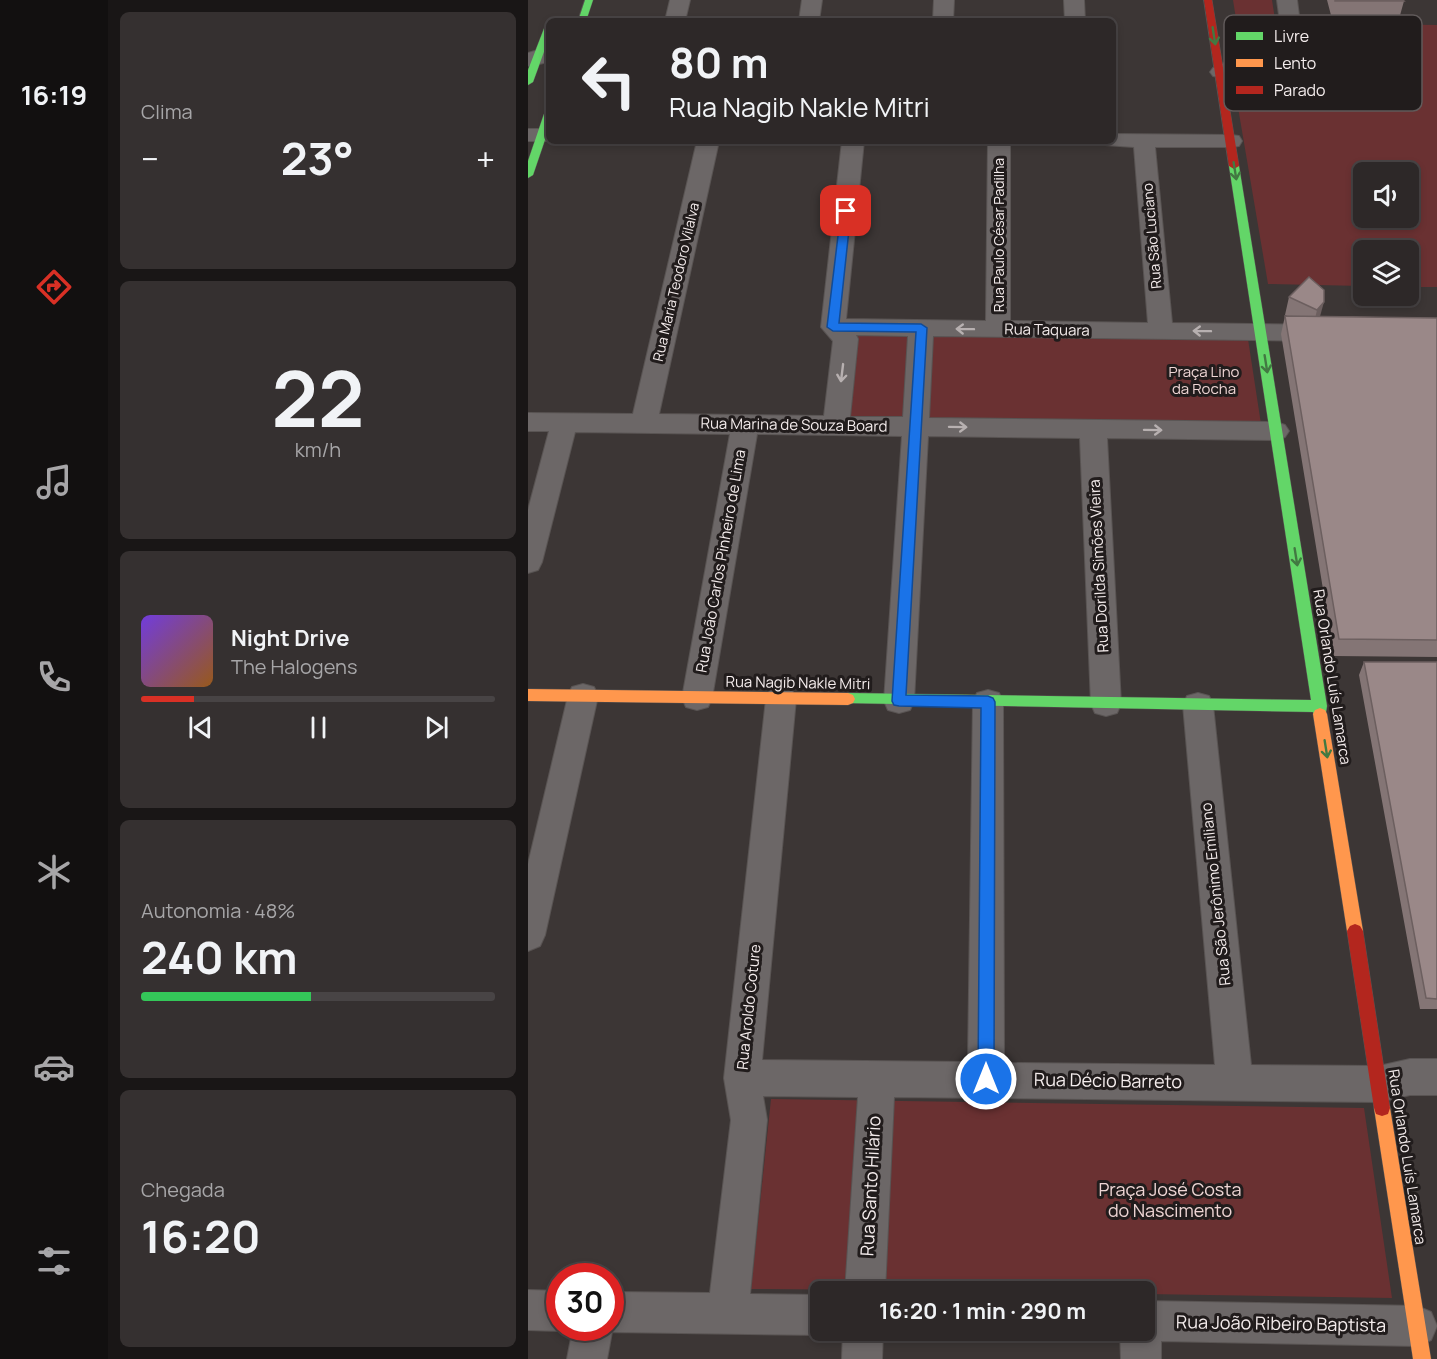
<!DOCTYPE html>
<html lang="pt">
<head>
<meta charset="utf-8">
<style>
	:root { --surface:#2d2828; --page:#353030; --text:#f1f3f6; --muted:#a7a6a8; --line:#484445; --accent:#d93025 }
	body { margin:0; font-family:Manrope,sans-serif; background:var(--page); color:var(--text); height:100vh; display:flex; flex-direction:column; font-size:22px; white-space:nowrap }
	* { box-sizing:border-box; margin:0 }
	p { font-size:20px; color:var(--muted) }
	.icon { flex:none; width:33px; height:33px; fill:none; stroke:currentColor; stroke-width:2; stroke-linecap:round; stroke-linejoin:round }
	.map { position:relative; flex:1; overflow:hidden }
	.sheet { display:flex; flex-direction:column; gap:12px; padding:12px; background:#191616; width:420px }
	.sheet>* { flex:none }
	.banner { position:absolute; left:18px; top:18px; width:570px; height:126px; border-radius:9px; box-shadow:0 3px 9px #0003,0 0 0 2px var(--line); background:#2d2828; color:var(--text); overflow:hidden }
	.tools { position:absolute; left:825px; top:162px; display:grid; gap:12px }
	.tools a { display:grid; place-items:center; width:66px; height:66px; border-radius:9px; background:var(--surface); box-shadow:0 3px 9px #0003,0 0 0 2px var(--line); font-size:30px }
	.speed { position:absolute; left:18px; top:1263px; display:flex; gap:12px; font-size:30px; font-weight:700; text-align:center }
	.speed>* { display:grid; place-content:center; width:78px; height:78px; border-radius:50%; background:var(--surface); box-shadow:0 3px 9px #0003,0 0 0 2px var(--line); line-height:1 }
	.speed .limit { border:9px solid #d22; background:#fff; color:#111 }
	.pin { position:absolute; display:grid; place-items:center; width:51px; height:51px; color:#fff; margin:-26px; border-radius:12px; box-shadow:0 3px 9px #0006 }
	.me { position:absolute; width:66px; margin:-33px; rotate:0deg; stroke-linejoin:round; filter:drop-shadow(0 0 4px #0008) }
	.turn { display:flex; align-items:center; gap:21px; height:126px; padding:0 24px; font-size:27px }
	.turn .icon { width:78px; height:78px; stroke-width:2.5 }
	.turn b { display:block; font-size:42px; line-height:51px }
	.big { font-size:45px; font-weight:700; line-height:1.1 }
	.sheet .widget { flex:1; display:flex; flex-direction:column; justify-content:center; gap:9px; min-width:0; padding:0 21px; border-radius:9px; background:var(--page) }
	.sheet .dial { align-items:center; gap:0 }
	.dial b { font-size:78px; line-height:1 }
	.song { display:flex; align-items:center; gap:18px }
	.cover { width:72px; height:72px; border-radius:9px; background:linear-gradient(135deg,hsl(260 70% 55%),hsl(30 70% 35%)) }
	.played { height:6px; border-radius:3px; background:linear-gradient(90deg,var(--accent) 15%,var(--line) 15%) }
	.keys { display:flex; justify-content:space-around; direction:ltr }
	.heat { display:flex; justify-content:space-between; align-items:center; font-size:33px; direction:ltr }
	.charge { height:9px; border-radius:4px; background:linear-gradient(90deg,#34c759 48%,var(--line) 0) }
	.trip { position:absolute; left:282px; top:1281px; width:345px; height:60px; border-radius:9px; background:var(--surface); box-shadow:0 3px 9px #0003,0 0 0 2px var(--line); font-weight:700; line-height:60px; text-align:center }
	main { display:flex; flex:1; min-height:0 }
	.dock { display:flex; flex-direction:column; width:108px; justify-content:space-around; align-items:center; background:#121010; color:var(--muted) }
	.dock .icon { width:42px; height:42px }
	.dock .current { color:var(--accent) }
	.dock b { font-size:27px; color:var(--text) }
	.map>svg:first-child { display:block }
	.green { fill:#6a3132; fill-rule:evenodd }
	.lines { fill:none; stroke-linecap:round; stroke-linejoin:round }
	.street-casing { stroke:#595453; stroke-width:2 }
	.fast-casing { stroke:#595453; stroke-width:1 }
	.slow-casing { stroke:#595453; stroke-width:1 }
	.jam-casing { stroke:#595453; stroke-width:1 }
	.street { fill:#6c6767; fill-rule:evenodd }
	.fast { fill:#63d668; fill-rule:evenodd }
	.slow { fill:#ff974d; fill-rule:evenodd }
	.jam { fill:#b3261e; fill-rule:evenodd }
	.wall { fill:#847575 }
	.shaded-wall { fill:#6c5f5f }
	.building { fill:#9a8888; stroke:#6c5f5f; stroke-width:1.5 }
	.oneway { stroke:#427942 }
	.oneway2 { stroke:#b7b0b0 }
	.route { fill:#1a73e8; stroke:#114b97; stroke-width:1.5 }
	.labels { text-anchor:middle; stroke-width:6; stroke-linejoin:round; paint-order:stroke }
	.far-street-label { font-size:14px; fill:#f4ecec; stroke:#211c1c }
	.street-label { font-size:15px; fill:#f4ecec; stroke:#211c1c }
	.park-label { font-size:15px; fill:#eed5d4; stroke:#211c1c }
	.near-street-label { font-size:18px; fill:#f4ecec; stroke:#211c1c }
	.near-park-label { font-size:18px; fill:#eed5d4; stroke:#211c1c }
	.key { fill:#211c1c; stroke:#605a5a; stroke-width:1.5 }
	.key-label { font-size:16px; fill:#f4ecec }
</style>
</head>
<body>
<main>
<nav class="dock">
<b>16:19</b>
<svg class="icon current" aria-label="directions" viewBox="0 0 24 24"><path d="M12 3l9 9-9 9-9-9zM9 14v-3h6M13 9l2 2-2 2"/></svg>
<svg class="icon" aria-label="music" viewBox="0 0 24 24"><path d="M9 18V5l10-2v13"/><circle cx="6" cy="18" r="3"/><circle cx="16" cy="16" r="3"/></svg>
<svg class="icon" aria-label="phone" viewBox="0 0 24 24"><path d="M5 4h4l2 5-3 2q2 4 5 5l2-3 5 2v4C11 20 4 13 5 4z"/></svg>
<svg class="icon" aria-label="climate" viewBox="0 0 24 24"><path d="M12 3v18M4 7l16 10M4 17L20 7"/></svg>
<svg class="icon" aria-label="car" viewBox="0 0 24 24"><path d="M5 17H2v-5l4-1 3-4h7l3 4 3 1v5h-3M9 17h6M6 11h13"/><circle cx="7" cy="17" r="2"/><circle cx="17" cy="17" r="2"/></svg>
<svg class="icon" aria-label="filters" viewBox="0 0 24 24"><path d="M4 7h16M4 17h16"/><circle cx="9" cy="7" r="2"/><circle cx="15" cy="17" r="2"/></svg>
</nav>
<section class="sheet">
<div class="widget"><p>Clima</p>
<div class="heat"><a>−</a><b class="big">23°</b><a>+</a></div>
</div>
<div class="widget dial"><b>22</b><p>km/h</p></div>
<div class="widget">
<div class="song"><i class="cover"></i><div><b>Night Drive</b><p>The Halogens</p></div></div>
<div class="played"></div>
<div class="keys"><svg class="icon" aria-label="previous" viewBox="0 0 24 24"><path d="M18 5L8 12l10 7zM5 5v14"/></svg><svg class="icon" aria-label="pause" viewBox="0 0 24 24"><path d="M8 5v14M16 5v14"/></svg><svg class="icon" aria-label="next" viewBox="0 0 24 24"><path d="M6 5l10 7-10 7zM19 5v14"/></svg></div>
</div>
<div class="widget"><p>Autonomia · 48%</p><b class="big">240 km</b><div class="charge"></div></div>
<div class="widget"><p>Chegada</p><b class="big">16:20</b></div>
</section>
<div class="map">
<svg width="909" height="1359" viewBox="0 0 909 1359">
	<rect width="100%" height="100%" fill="#3c3635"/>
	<path class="green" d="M705 0H744L750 39 738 46 712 44Z
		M773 23 909 25V287H881L880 250H836L835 286 740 284 705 78 778 47ZM836 172H880V218H836Z
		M330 335 720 339 733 424 321 419Z
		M243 1099 836 1108 864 1298 617 1294 616 1292 223 1289Z"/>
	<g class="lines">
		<g class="street-casing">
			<path id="street" d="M142 0H162L157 21H137Z
				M274 0H294L291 21H271Z
				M406 0H426L425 21H405Z
				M536 0H556L557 21H537Z
				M749 0H769L774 39C765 53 700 80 685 76L682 72 685 68 754 37Z
				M10 50H21V62L0 66V53Z
				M0 129H21L23 141H0Z
				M585 134 703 135 711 136 714 141 711 146 703 147H627L644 323 794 325 803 327 806 333 803 339 794 341 405 336 401 418 748 422 757 425 761 431 757 437 748 440 579 438 593 704 589 713 578 716 567 713 563 704 552 438 400 436 386 701 382 710 371 713 360 710 356 701 374 436 229 434 184 698 180 707 169 710 158 707 154 698 202 434 47 432 14 562 10 570 0 573V510L21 431H0V413L105 414 169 141H191L131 414 296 416 305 341 293 327 314 141H336L318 319 458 321 460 141H482V321L620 323 606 147 577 145 575 141H585ZM328 335 380 336 375 417H322L330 339Z
				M55 684 66 687 70 696 17 935 12 946 0 951V864L40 696 44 687Z
				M253 687 264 690 268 699 234 1060 440 1062 445 702 449 693 460 690 471 693 475 702 476 1063 687 1065 655 705 659 696 670 693 681 696 685 705 723 1065 851 1066 882 1059H909V1095H882L851 1102 366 1097 357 1292H317L330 1097 235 1096 239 1120 222 1294 292 1295V1330H303L292 1335 84 1332 79 1359H39L45 1328H82V1292L182 1293 203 1120 196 1078 238 699 242 690Z
				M0 1290 32 1291V1328H40L32 1331 0 1330Z
				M616 1301 889 1306 903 1312 909 1326 903 1340 889 1346 633 1341V1359H593L592 1330H616Z
				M315 1330H355L354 1359H314Z"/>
		</g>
		<g class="fast-casing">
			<path id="fast" d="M57 0H65L58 21H50Z
				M21 23V38L5 82 0 85V70L17 26Z
				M21 111V128L5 175 0 178V161L16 114Z
				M706 163 711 166 799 706 797 718H787L785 712 315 703 313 699 315 695 320 693 783 700 701 166Z"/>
		</g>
		<g class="slow-casing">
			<path id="slow" d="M0 689 320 693 325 695 327 699 325 703 320 705 0 701Z
				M792 708 797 710 799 714 835 931 832 936 827 938 822 936 819 931 785 714 787 710Z
				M854 1100 860 1102 862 1108 903 1359H885L846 1108 848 1102Z"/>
		</g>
		<g class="jam-casing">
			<path id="jam" d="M676 0H684L711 166 706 169 701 166Z
				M827 924 832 926 835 931 862 1108 860 1114 854 1116 848 1114 846 1108 819 931 822 926Z"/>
		</g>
		<use href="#street" class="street"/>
		<use href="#fast" class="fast"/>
		<use href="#slow" class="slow"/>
		<use href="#jam" class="jam"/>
	</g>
	<path class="wall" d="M799 0H875L876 1 871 19H804Z
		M781 277 792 316 909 318V657L806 656 753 334 757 316H759L757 315 761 297Z
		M836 662H909V1009H892L831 675Z"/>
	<path class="shaded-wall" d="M796 302 791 320 785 328 789 310Z"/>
	<path class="building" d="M807 0H875L876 1H807Z
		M781 277 796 290V302L789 310 761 297Z
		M757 316 909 318V640L811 639Z
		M836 662H909V999L898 998Z"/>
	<defs><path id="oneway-shaft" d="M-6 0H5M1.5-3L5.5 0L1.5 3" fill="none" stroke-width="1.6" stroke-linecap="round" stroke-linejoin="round" transform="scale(1.5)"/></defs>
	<g class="oneway">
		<use href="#oneway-shaft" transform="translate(686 36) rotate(81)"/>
		<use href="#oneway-shaft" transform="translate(707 171) rotate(81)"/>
		<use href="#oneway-shaft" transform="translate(738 364) rotate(81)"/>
		<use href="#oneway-shaft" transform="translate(768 557) rotate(81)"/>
		<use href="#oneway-shaft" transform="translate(798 749) rotate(81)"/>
	</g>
	<g class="oneway2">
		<use href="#oneway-shaft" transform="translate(437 329) rotate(-179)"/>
		<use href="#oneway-shaft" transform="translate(674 331) rotate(-179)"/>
		<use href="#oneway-shaft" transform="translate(314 373) rotate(97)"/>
		<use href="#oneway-shaft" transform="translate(430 427) rotate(1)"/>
		<use href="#oneway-shaft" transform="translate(625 430) rotate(1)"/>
	</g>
	<path class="route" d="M318 208 323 211 311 323 393 324 399 328 378 695 460 696 465 698 467 702 466 1079 464 1085 458 1087 452 1085 450 1079 453 708 371 706 366 705 364 701 388 332 305 331 299 327 313 211Z"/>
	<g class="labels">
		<g class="far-street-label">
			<text transform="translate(471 235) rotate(-90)" y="5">Rua Paulo César Padilha</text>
			<text transform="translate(624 236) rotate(-95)" y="5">Rua São Luciano</text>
			<text transform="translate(148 282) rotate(-77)" y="5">Rua Maria Teodoro Vilalva</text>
		</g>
		<g class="street-label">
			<text transform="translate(519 330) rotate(1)" y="5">Rua Taquara</text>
			<text transform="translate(266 425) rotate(1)" y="5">Rua Marina de Souza Board</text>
			<text transform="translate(193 561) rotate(-80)" y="5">Rua João Carlos Pinheiro de Lima</text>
			<text transform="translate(571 566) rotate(-93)" y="5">Rua Dorilda Simões Vieira</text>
			<text transform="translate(804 677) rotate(81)" y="5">Rua Orlando Luís Lamarca</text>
			<text transform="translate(270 683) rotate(1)" y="5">Rua Nagib Nakle Mitri</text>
			<text transform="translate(688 894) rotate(-96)" y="5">Rua São Jerônimo Emiliano</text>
			<text transform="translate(221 1007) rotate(-84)" y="5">Rua Aroldo Coture</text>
			<text transform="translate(879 1157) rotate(81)" y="5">Rua Orlando Luís Lamarca</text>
		</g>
		<g class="park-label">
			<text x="676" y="377">Praça Lino<tspan x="676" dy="17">da Rocha</tspan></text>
		</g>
		<g class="near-street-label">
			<text transform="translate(580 1081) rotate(1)" y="6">Rua Décio Barreto</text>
			<text transform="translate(343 1186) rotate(-87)" y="6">Rua Santo Hilário</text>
			<text transform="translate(753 1324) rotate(1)" y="6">Rua João Ribeiro Baptista</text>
		</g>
		<g class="near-park-label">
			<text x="642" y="1196">Praça José Costa<tspan x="642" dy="21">do Nascimento</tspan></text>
		</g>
	</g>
	<rect x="696" y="15" width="198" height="96" rx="9" class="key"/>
	<rect x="708" y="32" width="27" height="8" fill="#63d668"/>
	<rect x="708" y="59" width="27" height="8" fill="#ff974d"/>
	<rect x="708" y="86" width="27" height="8" fill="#b3261e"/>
	<g class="key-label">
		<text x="746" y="42">Livre</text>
		<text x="746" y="69">Lento</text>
		<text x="746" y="96">Parado</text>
	</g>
</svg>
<div class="tools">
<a><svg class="icon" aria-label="sound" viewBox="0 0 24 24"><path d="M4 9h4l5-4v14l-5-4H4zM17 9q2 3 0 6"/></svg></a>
<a><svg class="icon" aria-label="layers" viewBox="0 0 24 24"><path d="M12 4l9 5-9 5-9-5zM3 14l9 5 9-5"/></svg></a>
</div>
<div class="speed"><div class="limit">30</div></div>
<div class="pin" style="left:318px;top:211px;background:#d93025"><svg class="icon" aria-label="arrive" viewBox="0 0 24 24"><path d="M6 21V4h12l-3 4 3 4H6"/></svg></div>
<svg class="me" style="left:458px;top:1079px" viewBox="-20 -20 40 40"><circle r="17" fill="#1a73e8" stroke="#fff" stroke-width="3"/><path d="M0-11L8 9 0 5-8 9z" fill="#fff"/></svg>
<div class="trip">16:20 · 1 min · 290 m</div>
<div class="banner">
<div class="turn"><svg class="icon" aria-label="left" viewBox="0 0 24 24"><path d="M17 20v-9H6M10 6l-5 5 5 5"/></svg><div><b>80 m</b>Rua Nagib Nakle Mitri</div></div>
</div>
</div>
</main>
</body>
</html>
